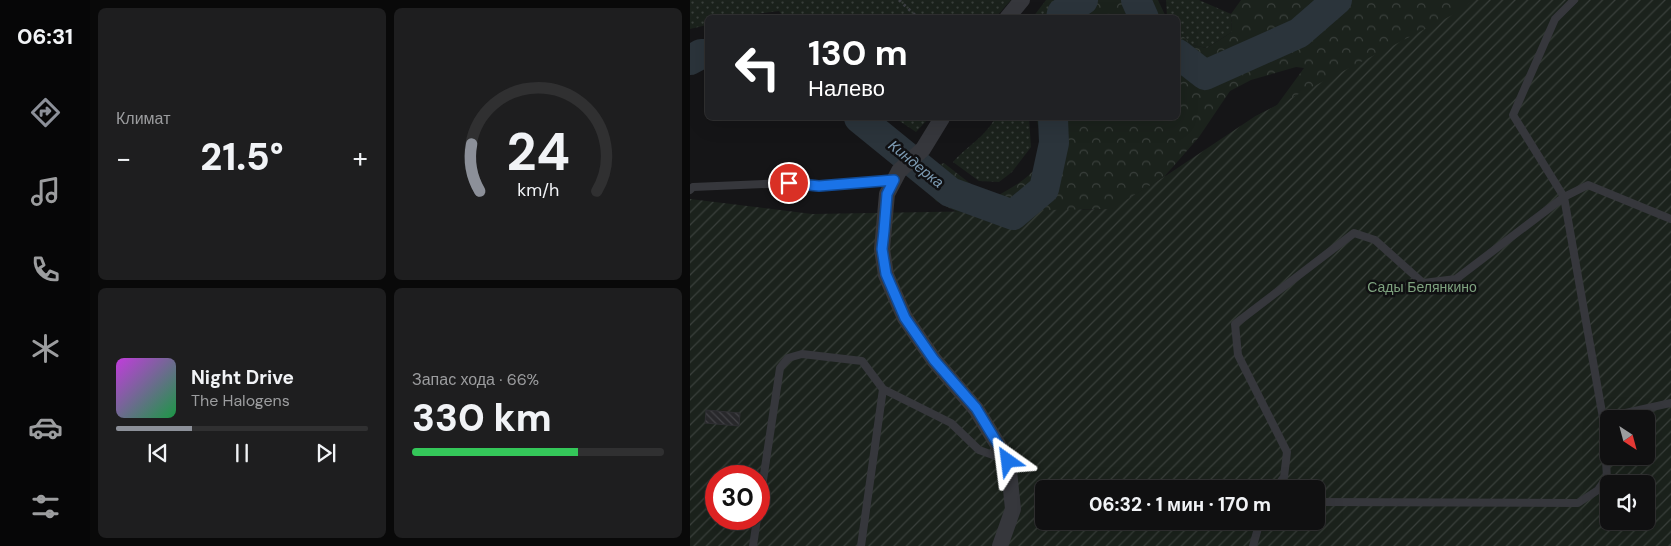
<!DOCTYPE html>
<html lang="ru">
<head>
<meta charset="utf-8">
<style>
	:root { --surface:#101011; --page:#1e1e1f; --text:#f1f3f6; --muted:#9c9d9f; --line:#303031; --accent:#8c9099 }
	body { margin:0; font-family:"DM Sans",sans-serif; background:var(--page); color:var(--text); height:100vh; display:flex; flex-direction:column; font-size:19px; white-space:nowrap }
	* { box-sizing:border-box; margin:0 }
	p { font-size:16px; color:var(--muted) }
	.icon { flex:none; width:28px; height:28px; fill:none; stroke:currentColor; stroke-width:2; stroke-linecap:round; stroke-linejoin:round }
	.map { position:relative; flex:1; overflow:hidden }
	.details { display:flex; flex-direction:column; gap:8px; padding:8px; background:#090909; width:600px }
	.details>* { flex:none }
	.guide { position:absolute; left:15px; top:15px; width:475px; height:105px; border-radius:8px; box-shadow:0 5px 20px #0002,0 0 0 1px var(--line); background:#202124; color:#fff; overflow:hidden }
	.needle { width:32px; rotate:144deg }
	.fabs { position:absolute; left:910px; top:410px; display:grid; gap:10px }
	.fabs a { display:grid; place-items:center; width:55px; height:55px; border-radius:8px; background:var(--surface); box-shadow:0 5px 20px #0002,0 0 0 1px var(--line); font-size:25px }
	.speed { position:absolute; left:15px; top:465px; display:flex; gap:10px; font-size:25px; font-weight:700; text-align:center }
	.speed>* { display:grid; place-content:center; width:65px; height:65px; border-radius:50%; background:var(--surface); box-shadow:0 5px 20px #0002,0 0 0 1px var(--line); line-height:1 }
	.speed .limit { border:8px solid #d22; background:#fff; color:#111 }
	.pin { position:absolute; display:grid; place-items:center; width:42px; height:42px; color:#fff; margin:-21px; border:2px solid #fff; border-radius:50%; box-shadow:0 1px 5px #0007 }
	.me { position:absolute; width:55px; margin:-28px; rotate:329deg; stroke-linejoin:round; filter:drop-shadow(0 0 4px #0008) }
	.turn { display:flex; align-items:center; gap:18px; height:105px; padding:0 20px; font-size:22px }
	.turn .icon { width:65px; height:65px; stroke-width:2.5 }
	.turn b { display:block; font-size:35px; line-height:42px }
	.big { font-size:38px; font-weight:800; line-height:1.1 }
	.details .widget { flex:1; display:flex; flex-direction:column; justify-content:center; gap:8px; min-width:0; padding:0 18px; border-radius:8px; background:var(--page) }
	.details .dial { align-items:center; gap:0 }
	.dial svg { height:130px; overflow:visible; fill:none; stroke:var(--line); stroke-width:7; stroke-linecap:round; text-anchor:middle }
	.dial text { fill:var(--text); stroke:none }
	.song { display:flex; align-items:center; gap:15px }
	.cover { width:60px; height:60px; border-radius:8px; background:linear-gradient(135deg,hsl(290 70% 55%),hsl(140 70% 35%)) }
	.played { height:5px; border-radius:2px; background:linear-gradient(90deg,var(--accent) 30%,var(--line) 30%) }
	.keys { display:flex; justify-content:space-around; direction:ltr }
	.heat { display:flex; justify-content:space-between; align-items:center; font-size:28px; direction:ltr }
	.charge { height:8px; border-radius:4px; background:linear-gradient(90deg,#34c759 66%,var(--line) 0) }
	.details .tiles { flex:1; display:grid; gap:8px; grid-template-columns:repeat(2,1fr) }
	.trip { position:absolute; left:345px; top:480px; width:290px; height:50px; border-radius:8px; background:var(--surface); box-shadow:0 5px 20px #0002,0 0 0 1px var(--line); font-weight:800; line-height:50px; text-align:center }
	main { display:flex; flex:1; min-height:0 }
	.tab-bar { display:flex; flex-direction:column; width:90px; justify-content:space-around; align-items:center; background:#060607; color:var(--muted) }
	.tab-bar .icon { width:35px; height:35px }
	.tab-bar .on { color:var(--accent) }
	.tab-bar b { font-size:22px; color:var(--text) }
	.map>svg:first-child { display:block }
	.grass { fill:url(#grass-dots) }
	.forest { fill:url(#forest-crowns) }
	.garden { fill:url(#garden-furrows); fill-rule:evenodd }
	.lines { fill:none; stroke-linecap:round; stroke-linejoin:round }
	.river { stroke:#2b343b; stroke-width:30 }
	.building { fill:url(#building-back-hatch); stroke:#2f2f33 }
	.path { stroke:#3c3e43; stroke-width:3; stroke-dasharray:2.5 4; stroke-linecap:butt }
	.service { stroke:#36373c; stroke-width:8 }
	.minor { stroke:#36373c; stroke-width:16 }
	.route-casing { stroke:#114b97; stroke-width:12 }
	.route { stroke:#1a73e8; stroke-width:9 }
	.labels { text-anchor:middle; stroke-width:5; stroke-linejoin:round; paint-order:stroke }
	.park-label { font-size:14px; fill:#7ea27f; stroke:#101012 }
	.water-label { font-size:15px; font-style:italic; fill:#7d9bb3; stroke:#101012 }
</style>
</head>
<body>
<main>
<nav class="tab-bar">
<b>06:31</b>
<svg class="icon on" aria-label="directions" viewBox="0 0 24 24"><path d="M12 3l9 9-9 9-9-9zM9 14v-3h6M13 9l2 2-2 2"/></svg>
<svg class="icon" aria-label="music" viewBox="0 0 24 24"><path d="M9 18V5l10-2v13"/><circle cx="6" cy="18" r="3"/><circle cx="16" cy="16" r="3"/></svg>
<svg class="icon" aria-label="phone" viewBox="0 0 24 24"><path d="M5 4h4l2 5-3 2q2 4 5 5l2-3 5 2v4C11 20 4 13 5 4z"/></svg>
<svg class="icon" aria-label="climate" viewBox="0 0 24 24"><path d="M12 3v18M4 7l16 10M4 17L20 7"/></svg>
<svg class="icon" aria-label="car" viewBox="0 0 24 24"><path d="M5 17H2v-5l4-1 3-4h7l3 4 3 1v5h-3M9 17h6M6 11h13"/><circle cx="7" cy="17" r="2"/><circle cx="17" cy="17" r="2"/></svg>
<svg class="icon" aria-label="filters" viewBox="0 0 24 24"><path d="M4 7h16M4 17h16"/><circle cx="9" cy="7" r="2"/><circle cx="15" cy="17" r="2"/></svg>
</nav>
<section class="details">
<div class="tiles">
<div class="widget"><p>Климат</p>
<div class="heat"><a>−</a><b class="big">21.5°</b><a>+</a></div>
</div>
<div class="widget dial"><svg viewBox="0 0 100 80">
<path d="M14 69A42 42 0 1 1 86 69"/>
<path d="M14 69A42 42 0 0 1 9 40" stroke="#8c9099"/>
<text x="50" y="56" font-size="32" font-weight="700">24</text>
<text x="50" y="72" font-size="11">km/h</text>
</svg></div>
<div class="widget">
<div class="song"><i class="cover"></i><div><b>Night Drive</b><p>The Halogens</p></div></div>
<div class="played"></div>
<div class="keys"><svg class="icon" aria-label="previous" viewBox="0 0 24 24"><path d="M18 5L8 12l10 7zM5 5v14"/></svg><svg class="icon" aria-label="pause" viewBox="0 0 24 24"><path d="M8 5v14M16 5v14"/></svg><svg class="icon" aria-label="next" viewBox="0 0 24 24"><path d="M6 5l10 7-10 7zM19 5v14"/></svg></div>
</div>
<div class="widget"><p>Запас хода · 66%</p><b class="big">330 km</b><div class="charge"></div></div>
</div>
</section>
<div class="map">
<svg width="981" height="546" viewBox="0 0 981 546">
	<defs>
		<pattern id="grass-dots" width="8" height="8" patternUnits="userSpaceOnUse" patternTransform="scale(1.25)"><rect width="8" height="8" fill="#1b221c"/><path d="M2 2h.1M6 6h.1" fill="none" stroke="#393f3b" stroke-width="1.8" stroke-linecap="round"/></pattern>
		<pattern id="forest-crowns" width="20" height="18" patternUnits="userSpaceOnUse" patternTransform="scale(1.25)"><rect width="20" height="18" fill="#1b221c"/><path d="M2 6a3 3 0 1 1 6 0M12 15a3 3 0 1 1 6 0" fill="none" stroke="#393f3b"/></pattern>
		<pattern id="garden-furrows" width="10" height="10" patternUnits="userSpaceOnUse" patternTransform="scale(1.25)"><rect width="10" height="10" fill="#1b221c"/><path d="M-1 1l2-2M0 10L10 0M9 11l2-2" fill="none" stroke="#393f3b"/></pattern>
		<pattern id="building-back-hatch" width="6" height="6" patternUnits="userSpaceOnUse" patternTransform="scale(1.25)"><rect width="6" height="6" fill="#28282b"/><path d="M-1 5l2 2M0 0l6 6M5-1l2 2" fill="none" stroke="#444448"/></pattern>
	</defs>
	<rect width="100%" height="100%" fill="#151517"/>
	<path class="grass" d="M0 0H321L306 17 94 18 89 11 43 17 18 18 17 25 0 29Z
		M356 0H374L364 17H343Z
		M476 0H509L541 14 542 32 517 48 502 45 488 31V18L477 17Z
		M205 118H239L226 132Z
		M305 118H339L341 147 322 172 309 182 289 181 263 162C276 147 296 136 305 118Z"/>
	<path class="forest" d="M383 0H468L476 17H366L369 8Z
		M551 0H852L566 159 564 117 587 105 614 68 606 67 561 80 540 91 509 137 474 177 422 209H393L316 227 265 211 246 201 230 180 242 167 254 163 287 189 309 195C328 184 355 170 353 144 352 135 347 127 347 118H488V31L502 45 517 48 542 32 541 14Z"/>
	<path class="garden" d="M783 0H981V546H0V199L122 214 421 209 474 177 564 117 768 12ZM919 419H956V456H919ZM26 476H69V519H26ZM919 484H956V521H919ZM354 489H626V521H354Z"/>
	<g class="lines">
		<path class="river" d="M446 0 454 18
			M371 18 372 13 393 0
			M488 54 515 75 609 33 647 0
			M0 60 11 54H18
			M169 118 260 192 323 215 354 189 364 143 363 118"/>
	</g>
	<path class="building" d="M16 410 50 413 49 426 15 423Z"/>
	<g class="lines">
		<path class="path" d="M209 0 228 18"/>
		<path class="service" d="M0 190 3 187 99 183 129 186 204 180
			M913 418 981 403
			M585 489 594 477 597 452 548 355 545 324 664 233 685 240 733 283 766 279 874 197 898 185 981 219
			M626 502 888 503 908 490 917 477 913 418 874 197 823 115 865 19 884 0
			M69 507 90 368 98 358 112 354 172 361 193 389 261 423 289 450 314 459
			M63 546 67 519
			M171 546 193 389
			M563 546 570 521"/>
		<path class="minor" d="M317 18 332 0
			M252 118 233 149 209 171 197 194 192 249 196 275 215 318 244 360 286 409 318 461 323 509 310 546"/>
	</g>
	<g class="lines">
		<g class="route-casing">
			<path id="route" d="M99 183 129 186 204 180 197 194 194 231 192 249 196 274 215 318 244 360 286 408 318 461"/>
		</g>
		<use href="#route" class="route"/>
	</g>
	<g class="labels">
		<g class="park-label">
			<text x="732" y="292">Сады Белянкино</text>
		</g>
		<g class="water-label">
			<text transform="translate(226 164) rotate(39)" y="5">Киндерка</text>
		</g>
	</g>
</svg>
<div class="fabs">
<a><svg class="needle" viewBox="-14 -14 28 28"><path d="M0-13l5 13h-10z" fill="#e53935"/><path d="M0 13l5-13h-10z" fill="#9c9d9f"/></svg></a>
<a><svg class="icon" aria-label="sound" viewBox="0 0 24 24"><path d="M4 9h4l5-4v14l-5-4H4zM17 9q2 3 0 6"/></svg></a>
</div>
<div class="speed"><div class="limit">30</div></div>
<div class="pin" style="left:99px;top:183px;background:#d93025"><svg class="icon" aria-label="arrive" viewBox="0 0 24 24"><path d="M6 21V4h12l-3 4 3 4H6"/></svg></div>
<svg class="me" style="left:318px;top:461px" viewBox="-20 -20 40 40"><path d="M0-17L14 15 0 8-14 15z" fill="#1a73e8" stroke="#fff" stroke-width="4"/></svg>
<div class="trip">06:32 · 1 мин · 170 m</div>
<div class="guide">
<div class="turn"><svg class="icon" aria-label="left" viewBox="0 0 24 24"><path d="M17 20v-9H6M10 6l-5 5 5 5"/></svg><div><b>130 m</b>Налево</div></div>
</div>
</div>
</main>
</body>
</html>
